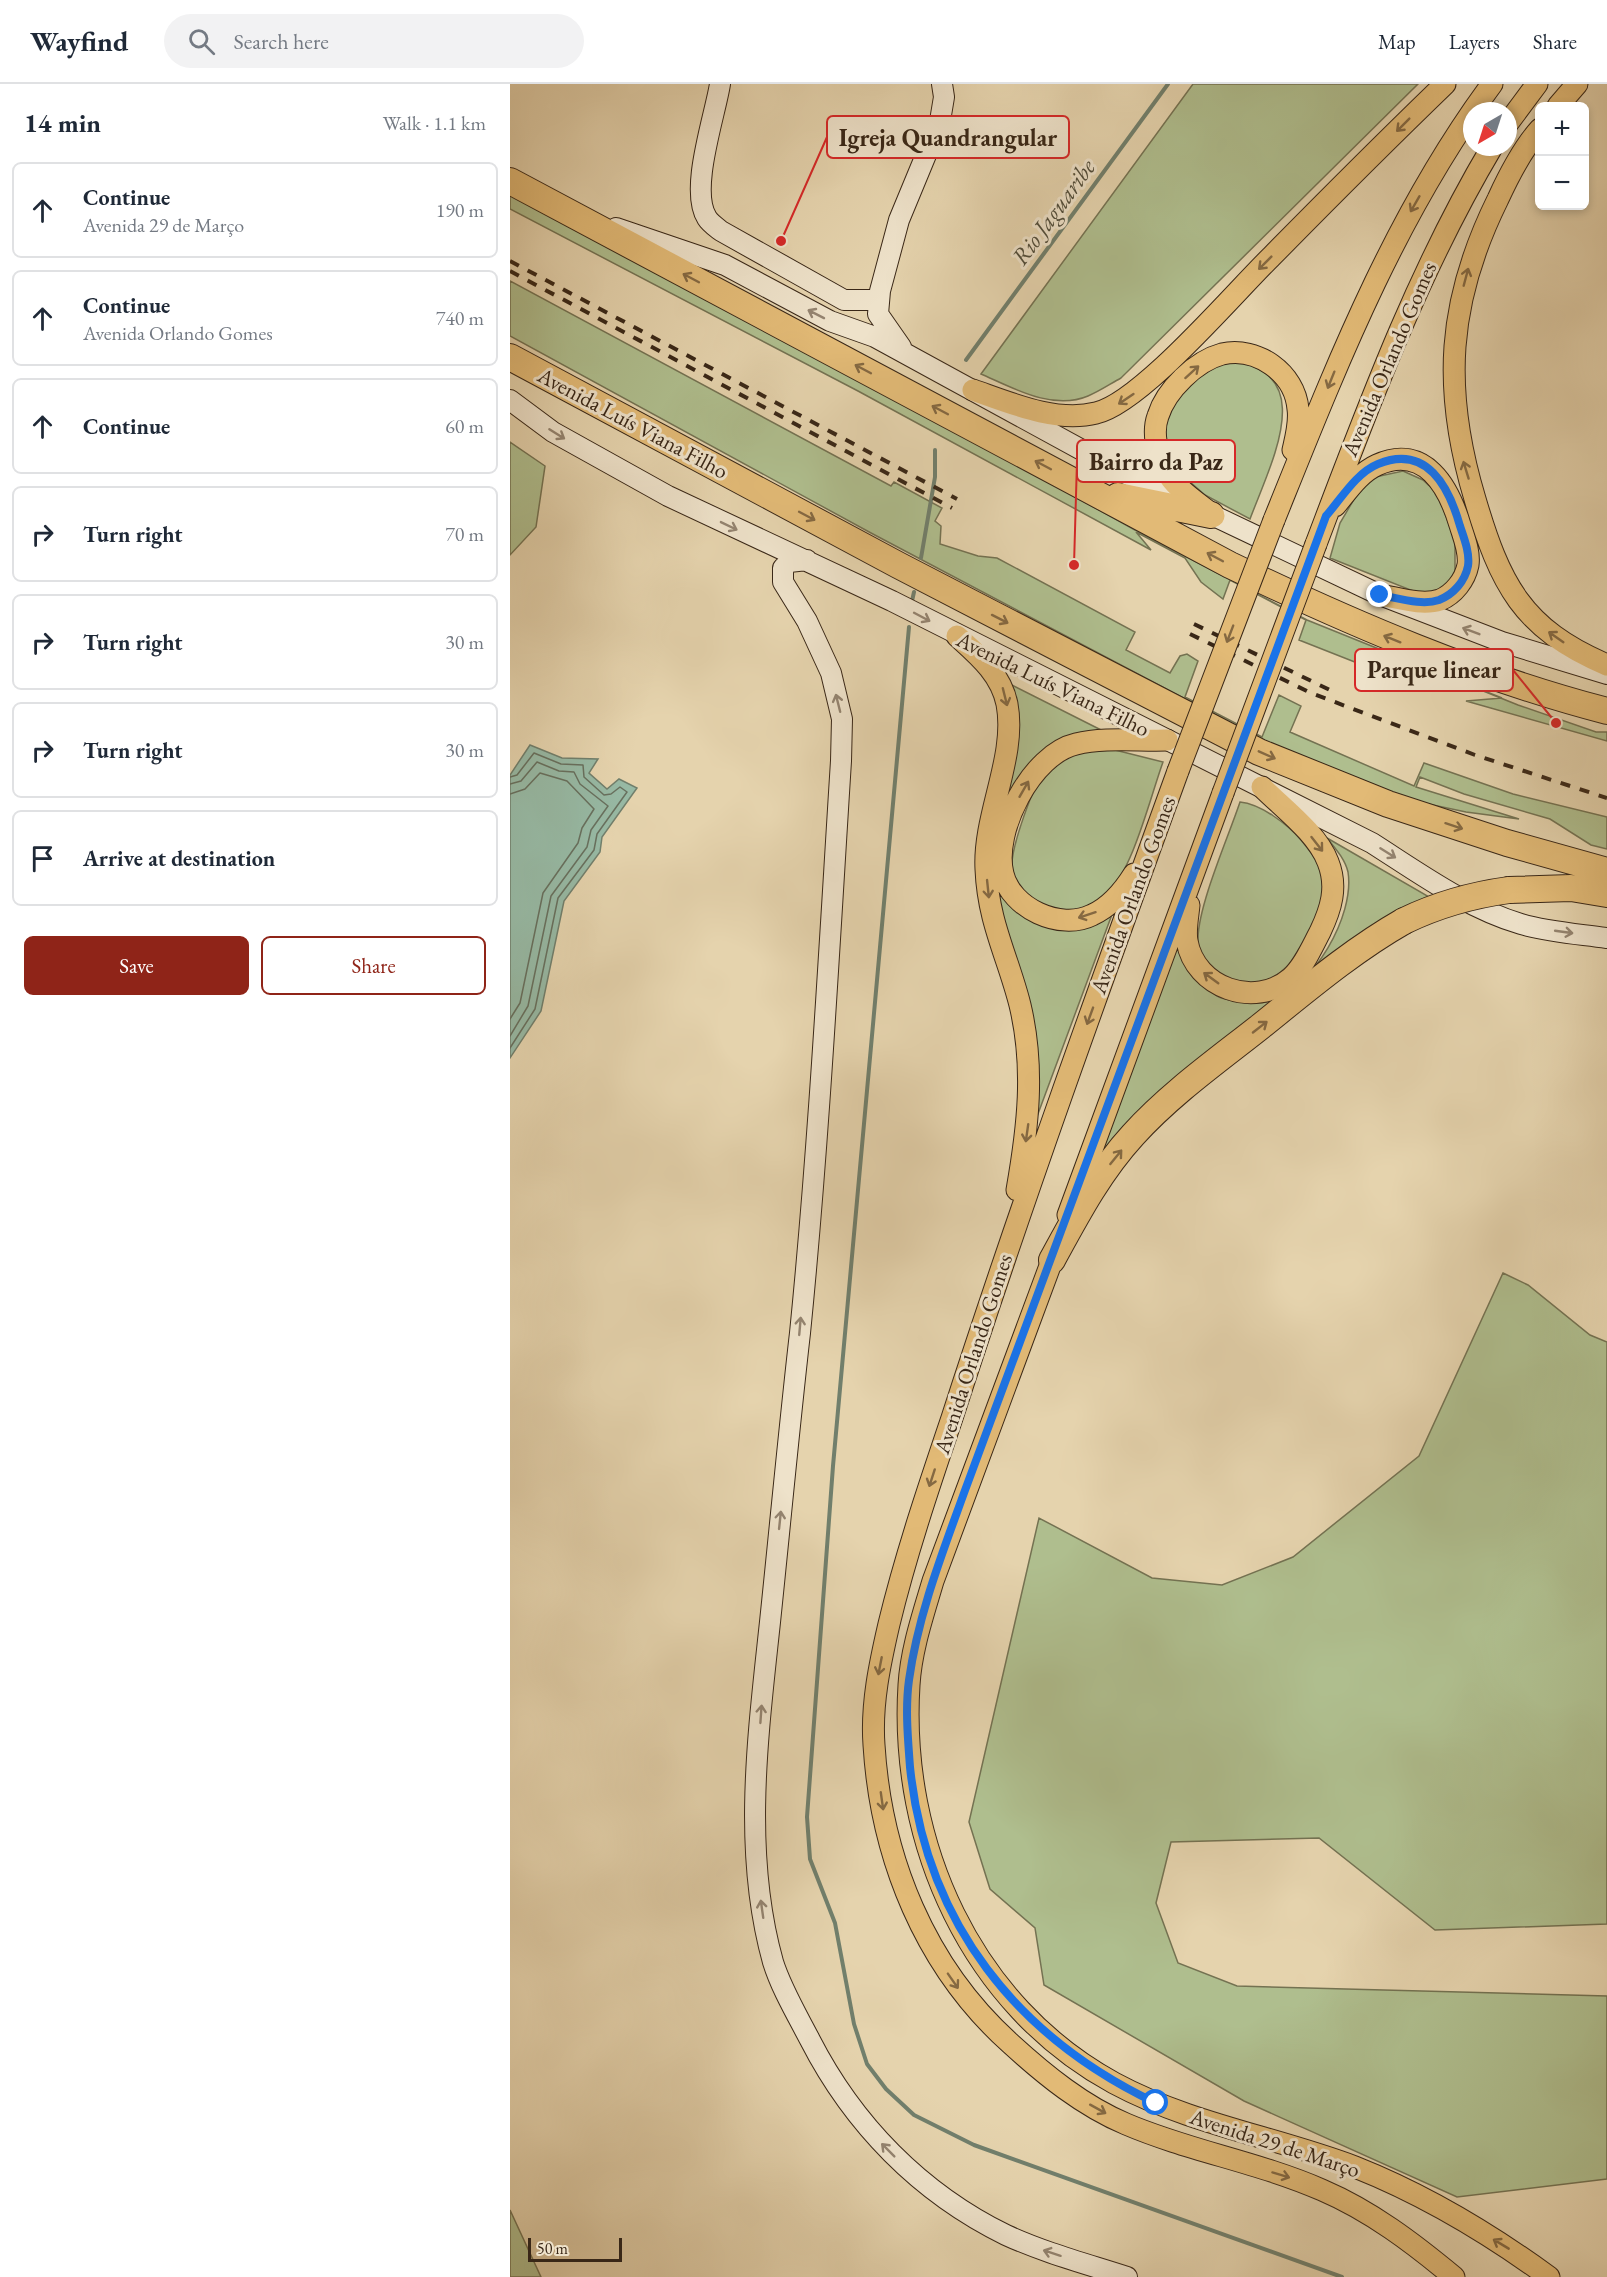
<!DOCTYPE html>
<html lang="en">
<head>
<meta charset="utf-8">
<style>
  body { margin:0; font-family:"EB Garamond",serif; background:#f2f2f3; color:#1f2937 }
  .controls { position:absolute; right:18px; top:18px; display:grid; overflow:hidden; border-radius:9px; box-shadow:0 3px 9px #0003 }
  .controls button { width:54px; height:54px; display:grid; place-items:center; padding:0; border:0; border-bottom:2px solid #e0e1e3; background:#fff; color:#1f2937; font:30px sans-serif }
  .compass { position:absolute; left:953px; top:18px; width:54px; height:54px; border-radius:50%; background:#fff; box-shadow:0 3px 9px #0003; rotate:219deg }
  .scale { position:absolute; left:18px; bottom:15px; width:94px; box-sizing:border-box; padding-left:6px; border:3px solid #392717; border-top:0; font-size:16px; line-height:21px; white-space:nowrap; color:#392717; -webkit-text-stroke:4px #eee2ca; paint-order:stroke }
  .stop { position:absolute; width:18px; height:18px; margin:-14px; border:4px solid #1a73e8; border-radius:50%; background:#fff }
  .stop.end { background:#1a73e8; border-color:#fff; box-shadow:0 2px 6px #0008 }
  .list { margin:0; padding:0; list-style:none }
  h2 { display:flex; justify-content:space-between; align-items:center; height:78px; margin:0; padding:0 24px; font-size:26px }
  h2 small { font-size:20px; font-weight:400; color:#747a83 }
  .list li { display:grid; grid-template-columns:39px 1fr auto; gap:18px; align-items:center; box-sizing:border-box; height:96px; margin:0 12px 12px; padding:0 12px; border:2px solid #e0e1e3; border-radius:9px }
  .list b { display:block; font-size:22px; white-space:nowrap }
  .list p { margin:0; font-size:20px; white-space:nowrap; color:#747a83 }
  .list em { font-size:20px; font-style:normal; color:#747a83 }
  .actions { display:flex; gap:12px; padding:18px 24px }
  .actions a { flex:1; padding:14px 0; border:2px solid #8f2418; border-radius:9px; text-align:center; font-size:21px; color:#8f2418 }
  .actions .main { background:#8f2418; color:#fff }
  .icon { flex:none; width:33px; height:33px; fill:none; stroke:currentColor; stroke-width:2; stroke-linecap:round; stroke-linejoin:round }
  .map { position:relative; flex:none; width:1097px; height:2193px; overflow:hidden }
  header { display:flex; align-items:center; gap:36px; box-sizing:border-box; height:84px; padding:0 30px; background:#fff; border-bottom:2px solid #e0e1e3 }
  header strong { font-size:28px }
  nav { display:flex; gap:33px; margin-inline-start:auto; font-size:21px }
  .search { width:420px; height:54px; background:#f2f2f3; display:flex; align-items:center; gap:15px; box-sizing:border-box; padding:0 21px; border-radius:33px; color:#747a83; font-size:22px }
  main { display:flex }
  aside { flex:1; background:#fff }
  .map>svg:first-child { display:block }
  .green { fill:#afbe8e; stroke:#747252; stroke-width:1.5 }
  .water { fill:#97b9a4; stroke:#717f6c; stroke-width:1.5 }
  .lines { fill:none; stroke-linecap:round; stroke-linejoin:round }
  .shore { stroke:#68705e; stroke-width:1.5 }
  .stream { stroke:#717f6c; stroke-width:4 }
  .secondary-casing { stroke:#392717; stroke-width:22 }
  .primary-casing { stroke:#392717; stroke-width:23 }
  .highway-casing { stroke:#392717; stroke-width:28 }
  .secondary { stroke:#eee2ca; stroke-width:20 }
  .primary { stroke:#e2ba76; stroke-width:21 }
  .highway { stroke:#e2ba76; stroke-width:26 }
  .rail { stroke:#392717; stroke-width:4; stroke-dasharray:10 10; stroke-linecap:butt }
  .primary-bridge-casing { stroke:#392717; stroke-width:23; stroke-linecap:butt }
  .highway-bridge-casing { stroke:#392717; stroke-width:28; stroke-linecap:butt }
  .primary-bridge { stroke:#e2ba76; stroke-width:21 }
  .highway-bridge { stroke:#e2ba76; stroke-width:26 }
  .oneway { stroke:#856942 }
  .oneway2 { stroke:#948470 }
  .route { stroke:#1a73e8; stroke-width:8 }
  .labels { text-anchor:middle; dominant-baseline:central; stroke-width:6; stroke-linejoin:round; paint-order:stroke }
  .street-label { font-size:22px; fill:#392717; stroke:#eee2ca }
  .water-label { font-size:24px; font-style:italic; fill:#504c3a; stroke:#eee2ca }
  .leader { fill:none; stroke:#d62828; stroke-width:2 }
  .callout-dot { fill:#d62828; stroke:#eee2ca; stroke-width:2 }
  .callout { fill:#eee2ca; stroke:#d62828; stroke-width:2 }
  .callout-label { font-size:24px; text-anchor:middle; font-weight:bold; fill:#392717 }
</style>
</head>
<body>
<header>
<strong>Wayfind</strong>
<div class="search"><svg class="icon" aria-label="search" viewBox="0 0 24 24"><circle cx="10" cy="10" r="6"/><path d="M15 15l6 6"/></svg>Search here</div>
<nav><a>Map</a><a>Layers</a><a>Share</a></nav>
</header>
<main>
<aside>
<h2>14 min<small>Walk · 1.1 km</small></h2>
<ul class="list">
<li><svg class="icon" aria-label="ahead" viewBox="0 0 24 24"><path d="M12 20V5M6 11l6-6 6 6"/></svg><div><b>Continue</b><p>Avenida 29 de Março</p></div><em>190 m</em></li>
<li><svg class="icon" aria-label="ahead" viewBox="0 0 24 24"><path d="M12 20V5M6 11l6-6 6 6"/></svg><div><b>Continue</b><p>Avenida Orlando Gomes</p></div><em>740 m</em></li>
<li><svg class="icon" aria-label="ahead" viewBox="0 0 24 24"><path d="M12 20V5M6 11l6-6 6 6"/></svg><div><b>Continue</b></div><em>60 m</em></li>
<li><svg class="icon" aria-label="right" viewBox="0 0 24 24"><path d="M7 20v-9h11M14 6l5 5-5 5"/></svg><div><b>Turn right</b></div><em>70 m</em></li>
<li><svg class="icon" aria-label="right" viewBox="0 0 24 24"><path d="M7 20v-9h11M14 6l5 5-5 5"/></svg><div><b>Turn right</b></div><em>30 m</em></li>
<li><svg class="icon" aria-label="right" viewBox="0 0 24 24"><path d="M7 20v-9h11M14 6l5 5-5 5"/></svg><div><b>Turn right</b></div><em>30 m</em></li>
<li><svg class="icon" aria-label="arrive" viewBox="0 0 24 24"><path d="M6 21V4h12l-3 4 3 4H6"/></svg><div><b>Arrive at destination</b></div></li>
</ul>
<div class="actions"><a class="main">Save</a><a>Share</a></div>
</aside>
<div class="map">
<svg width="1097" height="2193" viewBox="0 0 1097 2193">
  <rect width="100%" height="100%" fill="#e5d3ad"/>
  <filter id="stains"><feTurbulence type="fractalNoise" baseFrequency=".00333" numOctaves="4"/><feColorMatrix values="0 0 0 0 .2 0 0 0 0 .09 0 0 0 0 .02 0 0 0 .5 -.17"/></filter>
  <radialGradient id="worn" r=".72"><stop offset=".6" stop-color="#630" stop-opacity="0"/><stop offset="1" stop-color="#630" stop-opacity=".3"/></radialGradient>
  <path class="green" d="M 683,0 L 908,0 L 611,294 C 600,300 590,307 578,312 C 543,327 503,304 471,290 Z
    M 0,110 L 508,381 L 625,446 L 797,536 L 1008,621 L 1086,648 L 1097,648 L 1097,657 L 956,617 L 992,614 L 967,604 L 938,607 L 898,599 L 789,556 L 796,536 L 720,496 L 713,515 L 691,498 L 675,474 L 626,448 L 641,466 L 348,307 L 0,125 Z
    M 0,197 L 381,402 L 384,398 L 432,424 L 425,437 L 431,442 L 430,460 L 468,472 L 487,474 L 625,548 L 616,566 L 660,589 L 670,572 L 677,570 L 688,577 L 675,613 L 752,653 L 769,611 L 791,622 L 780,648 L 904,702 L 914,679 L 1003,710 L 1097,733 L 1097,765 L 1081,761 L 1040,735 L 954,710 L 910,693 L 906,703 L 1009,735 L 956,728 L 904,717 L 753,656 L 361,449 L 0,252 Z
    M 709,276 C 814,280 762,376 740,435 L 695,411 L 656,377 L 650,355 L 664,309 Z
    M 0,358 L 35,382 L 26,443 L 0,471 Z
    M 893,387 L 913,396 L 928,410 L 945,457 L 945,489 L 939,502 L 913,511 L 820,474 L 830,439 L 856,395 Z
    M 492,596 L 605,653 C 587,653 567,652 550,658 C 512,672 475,759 490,797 C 498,816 517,833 536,839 C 554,846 574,842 590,833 C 595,830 599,824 604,825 L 522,1046 C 528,996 524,946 510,897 C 498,857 481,816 482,773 C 484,713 524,653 492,596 Z
    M 605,666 L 653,678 C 640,714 623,786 596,812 C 566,840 509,826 502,784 C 500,766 524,698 536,685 C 541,681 549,675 555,672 C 569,665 590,667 605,666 Z
    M 730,718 C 751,720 777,740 791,756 C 800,767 814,784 815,799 C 816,840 776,907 730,901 C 723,900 714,892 707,887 C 696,879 687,869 688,854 C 689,819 718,754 730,718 Z
    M 817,754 L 921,814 L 585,1077 L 668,857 C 679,875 689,900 707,912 C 713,916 718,915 724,917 C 737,919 747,921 760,917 C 803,904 845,832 838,788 C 835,775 825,764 817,754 Z
    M 993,1189 L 1018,1201 L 1080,1251 L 1097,1258 L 1097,1840 L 925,1846 L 809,1754 L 661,1758 L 646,1819 L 668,1879 L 727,1902 L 1097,1912 L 1097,2095 L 947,2113 L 734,2017 L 534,1901 L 525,1844 L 480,1805 L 459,1738 L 529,1434 L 642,1494 L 712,1501 L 783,1473 L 909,1372 Z
    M 0,2126 L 31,2193 L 0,2193 Z"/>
  <path class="water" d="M 20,661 L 52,674 L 88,675 L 79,689 L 97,705 L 109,695 L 127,704 L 92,753 L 90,768 L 54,817 L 31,927 L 0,974 L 0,691 Z"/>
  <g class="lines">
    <path class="shore" d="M 0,693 L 7,691 L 24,669 L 51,680 L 73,681 L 74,693 L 94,711 L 101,710 L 110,703 L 117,708 L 87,750 L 84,766 L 48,814 L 25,925 L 0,964
      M 0,700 L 11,697 L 27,678 L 49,687 L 64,688 L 70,700 L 98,722 L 81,746 L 77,763 L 41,812 L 18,922 L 0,952
      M 0,710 L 15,705 L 30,689 L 57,697 L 84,725 L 72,744 L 68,759 L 33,809 L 10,919 L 0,935"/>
    <path class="stream" d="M 456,276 L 658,0
      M 411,474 L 425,393 L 425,366
      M 402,517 L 404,508
      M 399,543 L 323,1382 L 297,1733 L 300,1775 L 325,1839 L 344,1940 L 357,1980 L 376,2005 L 404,2031 L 464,2061 L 832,2193"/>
    <g class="secondary-casing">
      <path id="secondary" d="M 210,0 C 205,32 179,106 197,134 C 200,139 206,143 211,147 L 334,216 L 369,216
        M 106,144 L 215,181 L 320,237 L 365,253 L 614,389 L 870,511 L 992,558 L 1097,590
        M 391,263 L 368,230 L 370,207 L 389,136 L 430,37 L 434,13 L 432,0
        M 0,316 L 43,348 L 158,412 L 382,517 L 862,759 C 909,789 957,824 1011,840 C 1038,848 1069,850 1097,854
        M 297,476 L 279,478 L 273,484 L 273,498 L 297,537 L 321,589 L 332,635 L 331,677 C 319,867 309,1059 290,1249 C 279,1345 270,1442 260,1538 C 248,1651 232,1767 263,1878 C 271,1904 287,1931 300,1956 C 343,2040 410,2109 496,2151 C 535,2169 577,2180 617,2193"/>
    </g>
    <g class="primary-casing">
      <path id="primary" d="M 1048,22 L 1067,0
        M 998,39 L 1027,0
        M 1030,45 C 1012,65 999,91 988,115 C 937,218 932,305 965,415 C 990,500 1012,545 1097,581
        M 463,306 C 500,319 546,339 586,329 C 631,319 724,209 761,173 C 818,115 876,57 935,0
        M 825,422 C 837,408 849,389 867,381 C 915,359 939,404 950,441 C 954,454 960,468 958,481 C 955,496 944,510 930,516 C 912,522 888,514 870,511
        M 704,432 C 687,418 665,405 655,385 C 647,370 642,348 648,332 C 656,306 686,277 712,270 C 747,262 785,289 788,325 C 790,338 786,353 783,366
        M 764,436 C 825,285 884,132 982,0
        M 806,460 C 858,323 907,189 982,63
        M 447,552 C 468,571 491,590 497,620 C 507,673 473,731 476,785 C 478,838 498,873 510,921 C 525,984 518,1043 507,1106
        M 668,687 C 590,902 512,1117 442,1334 C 419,1402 396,1470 379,1540 C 370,1579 361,1620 364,1661 C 371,1774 415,1883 501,1960 C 535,1991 573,2022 616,2040 C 679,2067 748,2078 812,2106 C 861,2127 903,2159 944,2193
        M 624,790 C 614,806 600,823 582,831 C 550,847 501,824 493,790 C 482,747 522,670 566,660 C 594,653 628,657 657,656
        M 679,821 C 678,832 675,846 677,857 C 685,904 745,925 781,894 C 794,882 802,863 810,848 C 821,825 828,803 818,778 C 807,749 774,725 752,703
        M 558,1131 L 713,709
        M 547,1163 L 423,1497 C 413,1531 401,1566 399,1601 C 389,1759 461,1921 604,1999 C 680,2040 766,2053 845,2083 C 913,2110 980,2150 1039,2193"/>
    </g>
    <g class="highway-casing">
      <path id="highway" d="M 0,97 L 720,481 C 841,539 966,593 1097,627
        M 0,273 L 388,481 L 749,668 L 878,720 L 997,759 L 1097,787
        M 608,412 L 701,431
        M 999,806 L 1061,804 L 1097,810
        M 542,1176 C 566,1132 589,1088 623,1051 C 660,1010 708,976 751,942 C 797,905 843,866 894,837"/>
    </g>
    <use href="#secondary" class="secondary"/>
    <use href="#primary" class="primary"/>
    <use href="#highway" class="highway"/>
    <path class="rail" d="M 0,177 L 447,415
      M 0,187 L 442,424
      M 684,540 L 826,609
      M 680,550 L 801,609 L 965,671 L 1097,714"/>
    <g class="primary-bridge-casing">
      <path id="primary-bridge" d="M 668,687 L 764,436
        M 713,709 L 806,460"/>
    </g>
    <g class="highway-bridge-casing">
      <path id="highway-bridge" d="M 894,837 C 927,821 962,811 999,806"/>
    </g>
    <use href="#primary-bridge" class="primary-bridge"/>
    <use href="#highway-bridge" class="highway-bridge"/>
  </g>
  <defs><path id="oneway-shaft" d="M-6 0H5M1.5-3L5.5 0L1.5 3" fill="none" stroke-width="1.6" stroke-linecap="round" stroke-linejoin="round" transform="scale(1.5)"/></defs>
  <g class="oneway">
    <use href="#oneway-shaft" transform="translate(893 41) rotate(135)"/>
    <use href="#oneway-shaft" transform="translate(905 120) rotate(120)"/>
    <use href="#oneway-shaft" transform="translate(755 179) rotate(135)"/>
    <use href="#oneway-shaft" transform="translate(956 193) rotate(-75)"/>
    <use href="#oneway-shaft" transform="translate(181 194) rotate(-152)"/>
    <use href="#oneway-shaft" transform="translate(353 285) rotate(-152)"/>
    <use href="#oneway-shaft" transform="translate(682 288) rotate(-42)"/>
    <use href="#oneway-shaft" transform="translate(821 296) rotate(112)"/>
    <use href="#oneway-shaft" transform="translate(616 315) rotate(146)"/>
    <use href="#oneway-shaft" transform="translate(430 326) rotate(-152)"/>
    <use href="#oneway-shaft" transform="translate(533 381) rotate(-152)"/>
    <use href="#oneway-shaft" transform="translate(956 386) rotate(-107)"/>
    <use href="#oneway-shaft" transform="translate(297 432) rotate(28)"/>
    <use href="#oneway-shaft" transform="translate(705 473) rotate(-152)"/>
    <use href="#oneway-shaft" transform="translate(490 535) rotate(27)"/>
    <use href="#oneway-shaft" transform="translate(720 550) rotate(111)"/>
    <use href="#oneway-shaft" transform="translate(1046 553) rotate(-145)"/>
    <use href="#oneway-shaft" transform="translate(882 555) rotate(-158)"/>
    <use href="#oneway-shaft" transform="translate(495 613) rotate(76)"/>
    <use href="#oneway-shaft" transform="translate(757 671) rotate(24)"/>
    <use href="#oneway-shaft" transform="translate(514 705) rotate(-60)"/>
    <use href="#oneway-shaft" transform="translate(944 742) rotate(18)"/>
    <use href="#oneway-shaft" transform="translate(807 760) rotate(52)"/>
    <use href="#oneway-shaft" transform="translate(478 805) rotate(84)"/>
    <use href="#oneway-shaft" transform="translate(577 831) rotate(162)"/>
    <use href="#oneway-shaft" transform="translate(701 894) rotate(-144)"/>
    <use href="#oneway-shaft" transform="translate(580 932) rotate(110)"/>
    <use href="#oneway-shaft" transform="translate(750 943) rotate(-38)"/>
    <use href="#oneway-shaft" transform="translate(517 1049) rotate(98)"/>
    <use href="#oneway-shaft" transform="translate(606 1073) rotate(-51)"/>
    <use href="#oneway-shaft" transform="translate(422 1394) rotate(108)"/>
    <use href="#oneway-shaft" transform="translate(370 1582) rotate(101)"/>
    <use href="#oneway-shaft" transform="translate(372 1717) rotate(82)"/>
    <use href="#oneway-shaft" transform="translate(443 1897) rotate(55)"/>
    <use href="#oneway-shaft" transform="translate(588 2025) rotate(29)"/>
    <use href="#oneway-shaft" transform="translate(771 2091) rotate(17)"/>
    <use href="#oneway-shaft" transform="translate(991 2160) rotate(-149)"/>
  </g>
  <g class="oneway2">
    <use href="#oneway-shaft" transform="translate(306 230) rotate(-153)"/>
    <use href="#oneway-shaft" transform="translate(47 350) rotate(32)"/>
    <use href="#oneway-shaft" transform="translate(219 442) rotate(26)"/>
    <use href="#oneway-shaft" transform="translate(412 533) rotate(28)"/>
    <use href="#oneway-shaft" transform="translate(961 547) rotate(-159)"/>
    <use href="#oneway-shaft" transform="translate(328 619) rotate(-104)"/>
    <use href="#oneway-shaft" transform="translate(878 769) rotate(32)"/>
    <use href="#oneway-shaft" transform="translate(1054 848) rotate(8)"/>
    <use href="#oneway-shaft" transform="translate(290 1242) rotate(-85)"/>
    <use href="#oneway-shaft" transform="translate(270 1436) rotate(-84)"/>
    <use href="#oneway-shaft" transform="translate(251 1630) rotate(-86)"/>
    <use href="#oneway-shaft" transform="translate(252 1825) rotate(-98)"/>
    <use href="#oneway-shaft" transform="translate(378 2066) rotate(-135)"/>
    <use href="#oneway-shaft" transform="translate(542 2169) rotate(-162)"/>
  </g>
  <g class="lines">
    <path class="route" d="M 646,2019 C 507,1953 416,1839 400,1683 C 398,1655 395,1625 399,1596 C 408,1531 432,1470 454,1409 L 816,432 C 831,415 846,389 868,380 C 917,360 939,403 950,442 C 954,454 960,469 958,482 C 955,497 944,510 929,516 C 912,522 888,514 870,511"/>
  </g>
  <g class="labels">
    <g class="street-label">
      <text transform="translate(879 275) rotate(-67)">Avenida Orlando Gomes</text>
      <text transform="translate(123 339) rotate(28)">Avenida Luís Viana Filho</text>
      <text transform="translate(543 600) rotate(26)">Avenida Luís Viana Filho</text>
      <text transform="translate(623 811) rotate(-70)">Avenida Orlando Gomes</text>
      <text transform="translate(463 1270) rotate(-72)">Avenida Orlando Gomes</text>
      <text transform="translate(765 2059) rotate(18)">Avenida 29 de Março</text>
    </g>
    <g class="water-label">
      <text transform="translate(543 128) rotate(-54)">Rio Jaguaribe</text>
    </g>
  </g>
  <path class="leader" d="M271 157L317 53M564 481L567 377M1046 639L1003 586"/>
  <g class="callout-dot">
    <circle cx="271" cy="157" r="6"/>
    <circle cx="564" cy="481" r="6"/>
    <circle cx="1046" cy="639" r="6"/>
  </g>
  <g class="callout">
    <rect x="317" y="32" width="242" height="42" rx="6"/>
    <rect x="567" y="356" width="158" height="42" rx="6"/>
    <rect x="845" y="565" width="158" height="42" rx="6"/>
  </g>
  <g class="callout-label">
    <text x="438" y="62">Igreja Quandrangular</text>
    <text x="646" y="386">Bairro da Paz</text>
    <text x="924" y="594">Parque linear</text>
  </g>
  <rect width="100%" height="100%" filter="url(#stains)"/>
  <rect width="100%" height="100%" fill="url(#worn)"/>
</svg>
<div class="controls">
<button>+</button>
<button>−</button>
</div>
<svg class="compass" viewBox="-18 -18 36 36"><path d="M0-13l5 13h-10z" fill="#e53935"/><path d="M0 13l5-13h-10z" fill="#747a83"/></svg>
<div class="scale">50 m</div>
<div class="stop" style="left:646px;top:2019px"></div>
<div class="stop end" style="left:870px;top:511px"></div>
</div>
</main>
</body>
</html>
